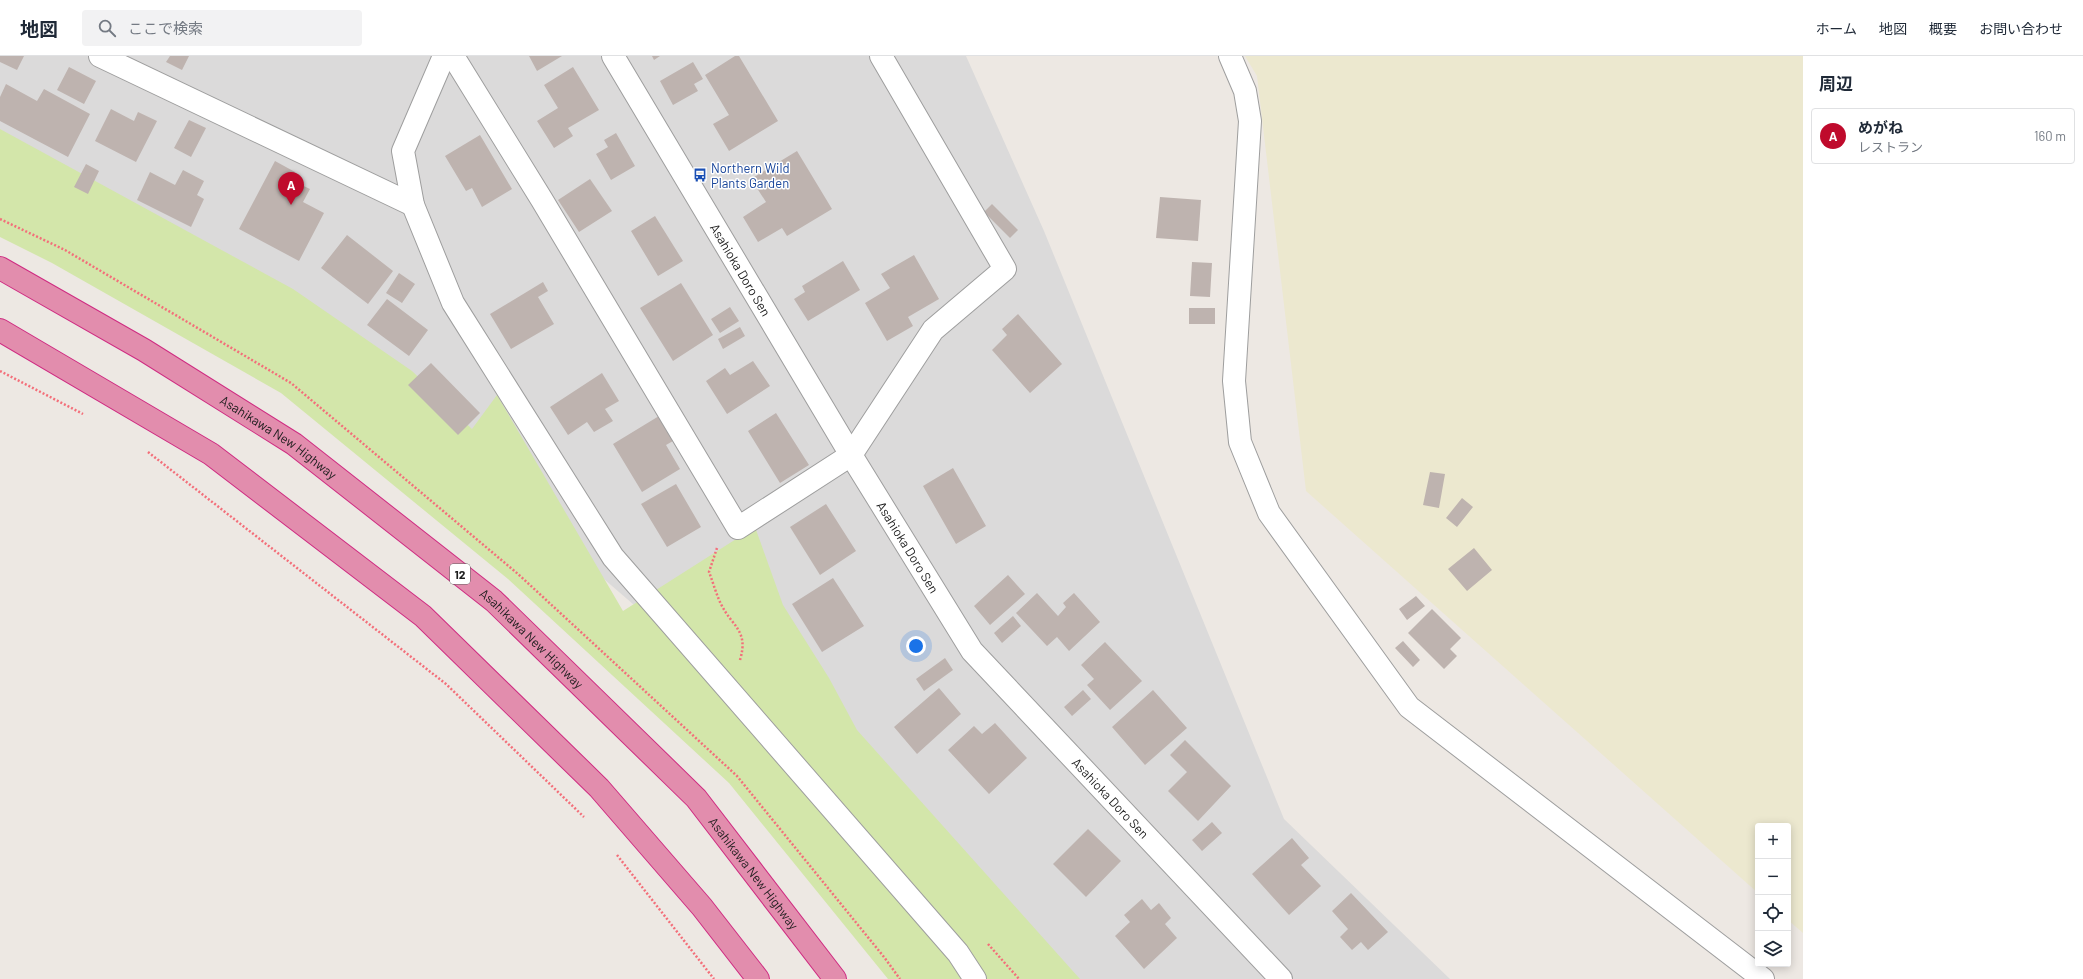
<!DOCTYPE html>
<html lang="ja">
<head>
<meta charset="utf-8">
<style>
  body { margin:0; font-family:Barlow,"Noto Sans JP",sans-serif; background:#f2f2f3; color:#1f2937 }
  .controls { position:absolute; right:12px; bottom:12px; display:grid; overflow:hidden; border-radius:4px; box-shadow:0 2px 10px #0003 }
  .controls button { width:36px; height:36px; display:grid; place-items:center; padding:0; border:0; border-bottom:1px solid #e0e1e3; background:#fff; color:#1f2937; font:20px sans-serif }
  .you { position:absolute; left:916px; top:590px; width:14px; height:14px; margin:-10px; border:3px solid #fff; border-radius:50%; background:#1a73e8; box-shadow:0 0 0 6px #1a73e833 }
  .badge { display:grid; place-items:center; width:26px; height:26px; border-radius:50%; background:#bf0a2c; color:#fff; font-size:13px; font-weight:700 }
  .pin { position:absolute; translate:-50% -33px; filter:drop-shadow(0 1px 2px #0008) }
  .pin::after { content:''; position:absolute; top:21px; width:14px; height:12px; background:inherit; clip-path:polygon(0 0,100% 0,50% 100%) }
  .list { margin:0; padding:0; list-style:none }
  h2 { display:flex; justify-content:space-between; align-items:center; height:52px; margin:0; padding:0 16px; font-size:17px }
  h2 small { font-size:13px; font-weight:400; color:#747a83 }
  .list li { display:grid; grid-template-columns:26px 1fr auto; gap:12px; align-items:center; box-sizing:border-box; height:56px; margin:0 8px 8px; padding:0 8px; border:1px solid #e0e1e3; border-radius:4px }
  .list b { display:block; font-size:15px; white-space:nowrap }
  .list p { margin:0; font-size:13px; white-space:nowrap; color:#747a83 }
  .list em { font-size:13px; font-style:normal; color:#747a83 }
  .icon { flex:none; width:22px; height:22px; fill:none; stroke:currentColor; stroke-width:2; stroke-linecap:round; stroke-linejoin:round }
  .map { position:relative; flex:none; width:1803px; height:923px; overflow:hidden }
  header { display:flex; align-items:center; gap:24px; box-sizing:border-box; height:56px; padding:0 20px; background:#fff; border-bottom:1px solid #e0e1e3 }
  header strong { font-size:19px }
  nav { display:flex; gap:22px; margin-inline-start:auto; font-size:14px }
  .search { width:280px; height:36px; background:#f2f2f3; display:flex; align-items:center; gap:10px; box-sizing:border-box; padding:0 14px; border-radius:4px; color:#747a83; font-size:15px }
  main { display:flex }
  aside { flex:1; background:#fff }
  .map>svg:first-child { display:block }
  .residential { fill:#dbdada }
  .farmland { fill:#ece8cf }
  .grass { fill:#d3e6aa }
  .building { fill:#beb3af }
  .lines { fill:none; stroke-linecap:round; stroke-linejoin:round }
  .street-casing { stroke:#9e9e9e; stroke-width:24 }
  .highway-casing { stroke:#cf2c82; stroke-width:24 }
  .path { stroke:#f36f7a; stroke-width:2.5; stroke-dasharray:2 2; stroke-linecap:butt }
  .street { stroke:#fff; stroke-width:22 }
  .highway { stroke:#e28dad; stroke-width:22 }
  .labels { text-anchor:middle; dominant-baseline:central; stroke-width:3; stroke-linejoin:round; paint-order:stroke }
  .shield { fill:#fff; stroke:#616161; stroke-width:1 }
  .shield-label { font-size:12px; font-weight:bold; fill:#1d1d1d }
  .transit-label { font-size:13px; fill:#164399; stroke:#fff; text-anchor:start }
  .street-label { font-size:13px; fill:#1d1d1d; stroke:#fff }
</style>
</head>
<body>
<header>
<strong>地図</strong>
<div class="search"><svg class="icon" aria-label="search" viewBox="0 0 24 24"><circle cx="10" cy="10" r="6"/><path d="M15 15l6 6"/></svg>ここで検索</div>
<nav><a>ホーム</a><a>地図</a><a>概要</a><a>お問い合わせ</a></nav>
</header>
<main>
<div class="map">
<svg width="1803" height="923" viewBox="0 0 1803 923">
  <rect width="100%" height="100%" fill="#ede8e3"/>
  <path class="residential" d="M 0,0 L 966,0 L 1044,175 L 1284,763 L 1450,923 L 1057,923 L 1055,912 L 365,317 L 0,98 Z"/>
  <path class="farmland" d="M 1245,0 L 1803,0 L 1803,877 L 1788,864 L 1788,770 L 1758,770 L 1758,837 L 1306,435 L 1257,20 Z"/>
  <path class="grass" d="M 0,73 L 293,233 L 412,315 L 472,373 L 497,339 L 623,555 L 755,471 L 783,549 L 829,622 L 857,674 L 1080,923 L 888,923 L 729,727 L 508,523 L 281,337 L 52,207 L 0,181 Z"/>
  <path class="building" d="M 0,0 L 24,0 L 17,14 L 0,6 Z
    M 170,0 L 189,0 L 182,14 L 166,6 Z
    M 529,0 L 562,0 L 537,15 Z
    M 652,0 L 660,0 L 654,4 Z
    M 735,0 L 739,0 L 778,65 L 729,95 L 713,68 L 729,59 L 705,19 Z
    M 693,6 L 703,23 L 694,28 L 698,35 L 673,49 L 660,25 Z
    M 69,11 L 96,25 L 84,48 L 57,34 Z
    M 573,11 L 599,54 L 568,72 L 573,80 L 554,92 L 537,65 L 558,52 L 544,29 Z
    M 6,28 L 37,45 L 44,33 L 90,58 L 68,101 L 0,65 L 0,41 Z
    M 111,53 L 134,65 L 138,56 L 157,65 L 136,106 L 95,85 Z
    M 189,64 L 206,72 L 191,101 L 174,92 Z
    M 616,77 L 635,110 L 611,124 L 596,98 L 608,91 L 604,84 Z
    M 480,79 L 512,133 L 482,151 L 472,132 L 466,135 L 445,100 Z
    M 797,95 L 832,153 L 787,180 L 782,172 L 758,186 L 743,161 L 766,146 L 751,123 Z
    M 275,105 L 295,116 L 291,124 L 310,133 L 303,146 L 324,157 L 299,205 L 239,173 Z
    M 86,108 L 99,115 L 88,138 L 74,131 Z
    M 183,114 L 204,125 L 197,139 L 204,143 L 191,171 L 137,144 L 150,116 L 175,129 Z
    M 590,123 L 612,155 L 579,176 L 558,144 Z
    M 1160,141 L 1201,144 L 1198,185 L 1156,182 Z
    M 992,148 L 1018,174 L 1010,182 L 984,156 Z
    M 655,160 L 683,205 L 658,220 L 631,175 Z
    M 347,179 L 393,215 L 368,248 L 321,212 Z
    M 914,199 L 939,243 L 908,261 L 913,270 L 887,285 L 865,247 L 890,232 L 881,218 Z
    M 843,205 L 860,234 L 808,265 L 794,243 L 805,236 L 802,230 Z
    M 1192,206 L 1212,207 L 1210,241 L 1190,240 Z
    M 399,217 L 415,228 L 402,247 L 386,237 Z
    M 543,226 L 548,235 L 538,241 L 554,268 L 511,293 L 490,258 Z
    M 681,227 L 713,279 L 673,305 L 640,252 Z
    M 387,243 L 428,274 L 409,300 L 367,269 Z
    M 730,251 L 739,265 L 720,277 L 711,263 Z
    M 1189,252 L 1215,252 L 1215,268 L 1189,268 Z
    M 1018,258 L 1062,308 L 1030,337 L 992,294 L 1007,279 L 1002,273 Z
    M 740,271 L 745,280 L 723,293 L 718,283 Z
    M 753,305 L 770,330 L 727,358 L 706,325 L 725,312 L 730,319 Z
    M 431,307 L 480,357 L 458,379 L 408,329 Z
    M 602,317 L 619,345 L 605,353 L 613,365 L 594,376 L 587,366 L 568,379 L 550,351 Z
    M 776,357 L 809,409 L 780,427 L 748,375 Z
    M 659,360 L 673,385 L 666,389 L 680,413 L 642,436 L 613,388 Z
    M 953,412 L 986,470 L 956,488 L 923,430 Z
    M 1430,416 L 1445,418 L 1439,452 L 1423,449 Z
    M 676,428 L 701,471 L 667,491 L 641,448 Z
    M 1462,442 L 1473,451 L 1457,471 L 1446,462 Z
    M 826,448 L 856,495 L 820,519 L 790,471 Z
    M 1474,492 L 1492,514 L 1467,535 L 1448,513 Z
    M 1008,519 L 1025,538 L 990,569 L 974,550 Z
    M 833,522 L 864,570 L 822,596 L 792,548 Z
    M 1037,537 L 1058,560 L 1066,551 L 1063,547 L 1074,537 L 1100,566 L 1069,595 L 1057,581 L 1047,590 L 1016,557 Z
    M 1416,540 L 1425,550 L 1407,564 L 1399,553 Z
    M 1432,553 L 1461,582 L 1450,593 L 1457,600 L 1444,613 L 1408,577 Z
    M 1013,560 L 1021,570 L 1002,587 L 994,577 Z
    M 1403,585 L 1420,604 L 1413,611 L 1395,592 Z
    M 1105,586 L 1142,625 L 1110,654 L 1087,629 L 1094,623 L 1081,609 Z
    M 945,602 L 953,614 L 924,635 L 916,623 Z
    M 939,632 L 961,658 L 917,698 L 894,671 Z
    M 1083,634 L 1091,643 L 1072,660 L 1064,651 Z
    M 1153,634 L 1187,672 L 1145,709 L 1112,671 Z
    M 995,667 L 1027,702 L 989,738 L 948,694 L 974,670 L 982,678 Z
    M 1185,684 L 1231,730 L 1198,765 L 1168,735 L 1187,716 L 1170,699 Z
    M 1212,766 L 1222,777 L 1202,795 L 1192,784 Z
    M 1088,773 L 1121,805 L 1086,841 L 1053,808 Z
    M 1292,782 L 1309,802 L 1301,809 L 1321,830 L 1289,859 L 1252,818 Z
    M 1351,837 L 1388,876 L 1368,894 L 1361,886 L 1352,894 L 1340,881 L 1348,873 L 1332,855 Z
    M 1142,843 L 1151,854 L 1159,847 L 1171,862 L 1165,868 L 1177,882 L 1144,913 L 1115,880 L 1130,866 L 1124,859 Z"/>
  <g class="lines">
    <g class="street-casing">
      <g id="street">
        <path d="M 100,0 L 413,149"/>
        <path d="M 444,0 L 403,95 L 413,149 L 453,247 L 613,501 L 958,897 L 975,923"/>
        <path d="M 453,0 L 542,144 L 738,472 L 851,399 L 933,274 L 1005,213 L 881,0"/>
        <path id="s1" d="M 613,0 L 851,399 L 972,595 L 1281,923"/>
        <path d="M 1230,0 L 1245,35 L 1250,65 L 1234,325 L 1240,386 L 1269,457 L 1409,651 L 1763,923"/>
      </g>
    </g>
    <g class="highway-casing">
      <g id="highway">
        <path id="s2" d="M 0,212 L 144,294 L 294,388 L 494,545 L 696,742 L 835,923"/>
        <path d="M 0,274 L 211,398 L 423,560 L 599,732 L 702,851 L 758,923"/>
      </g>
    </g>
    <path class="path" d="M 0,163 L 65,194 L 291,327 L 518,518 L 737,720 L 884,901 L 900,923
      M 0,315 L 83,358
      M 148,396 L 446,628 L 584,761
      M 717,492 L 709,516 C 713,526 716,538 721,548 C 732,571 749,574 740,604
      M 617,799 L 714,923
      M 988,888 L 1019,923"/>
    <use href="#street" class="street"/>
    <use href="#highway" class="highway"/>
  </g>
  <defs>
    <g id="bus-bare" transform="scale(1.08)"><path d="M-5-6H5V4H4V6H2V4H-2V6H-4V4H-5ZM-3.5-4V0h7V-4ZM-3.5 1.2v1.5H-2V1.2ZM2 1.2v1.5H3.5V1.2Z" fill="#1a4fb4" stroke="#fff" stroke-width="2.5" paint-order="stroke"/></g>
  </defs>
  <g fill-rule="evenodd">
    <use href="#bus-bare" x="700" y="119"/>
  </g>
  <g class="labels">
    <rect class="shield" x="450" y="508" width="20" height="20" rx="3"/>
    <g class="shield-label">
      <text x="460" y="518">12</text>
    </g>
    <g class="transit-label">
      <text x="711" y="112">Northern Wild<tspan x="711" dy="15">Plants Garden</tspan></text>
    </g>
    <g class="street-label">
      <text stroke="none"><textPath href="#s1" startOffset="249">Asahioka Doro Sen</textPath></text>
      <text stroke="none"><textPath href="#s2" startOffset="326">Asahikawa New Highway</textPath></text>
      <text stroke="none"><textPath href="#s1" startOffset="573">Asahioka Doro Sen</textPath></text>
      <text stroke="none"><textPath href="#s2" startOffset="650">Asahikawa New Highway</textPath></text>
      <text stroke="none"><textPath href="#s1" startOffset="897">Asahioka Doro Sen</textPath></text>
      <text stroke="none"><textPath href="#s2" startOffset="974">Asahikawa New Highway</textPath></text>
    </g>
  </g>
</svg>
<div class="controls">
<button>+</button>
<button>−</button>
<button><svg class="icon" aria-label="locate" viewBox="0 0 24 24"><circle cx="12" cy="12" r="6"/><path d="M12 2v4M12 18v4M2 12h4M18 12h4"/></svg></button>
<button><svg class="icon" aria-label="layers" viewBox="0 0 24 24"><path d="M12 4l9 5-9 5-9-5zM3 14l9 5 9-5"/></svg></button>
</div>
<div class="you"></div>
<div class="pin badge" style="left:291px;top:149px">A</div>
</div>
<aside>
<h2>周辺<small></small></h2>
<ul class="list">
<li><span class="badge">A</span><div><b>めがね</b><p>レストラン</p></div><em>160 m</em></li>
</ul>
</aside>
</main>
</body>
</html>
